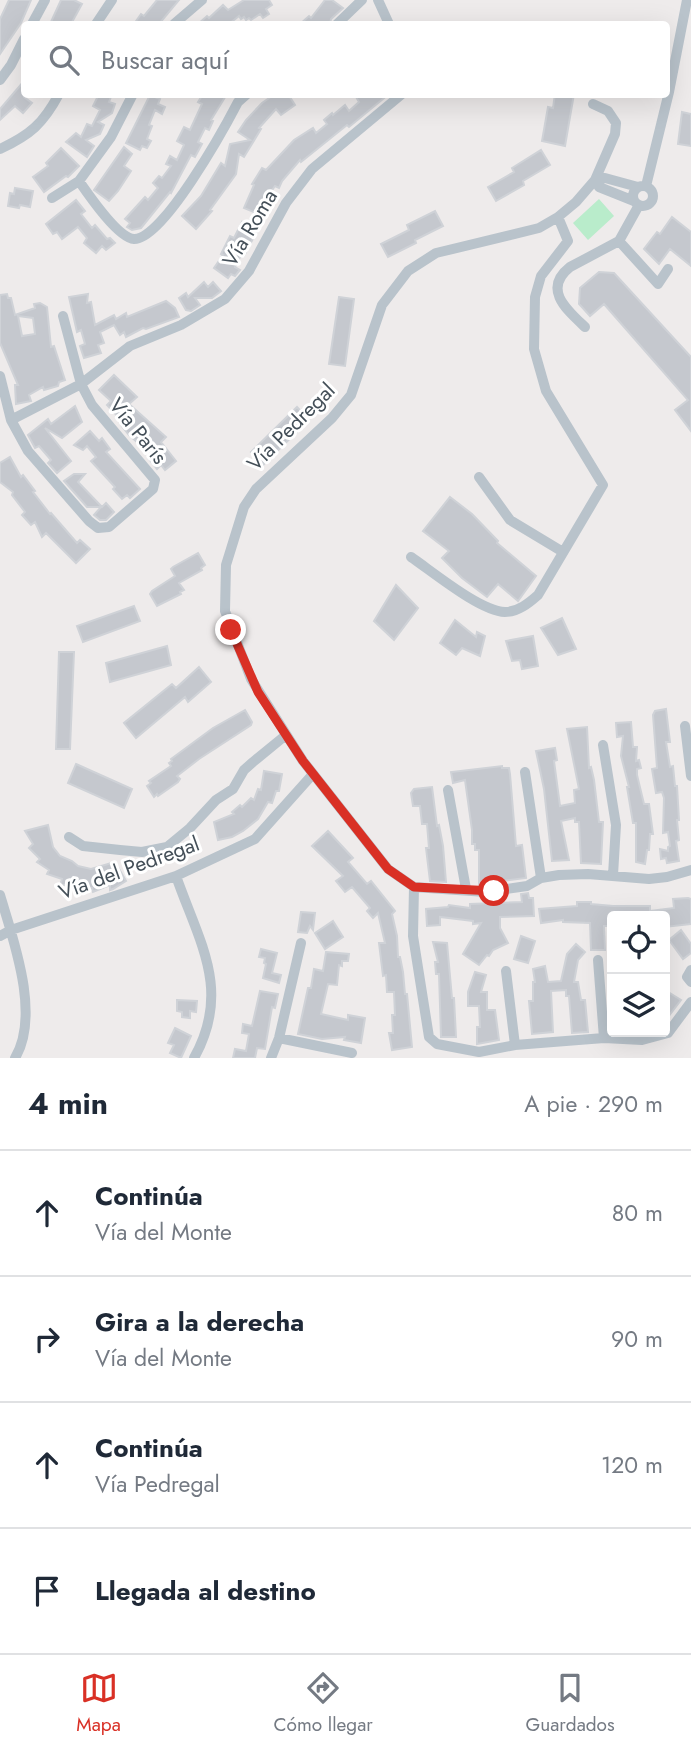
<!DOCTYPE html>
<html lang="es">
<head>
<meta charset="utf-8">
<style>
  body { margin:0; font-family:Jost,sans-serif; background:#f6f6f7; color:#1f2937 }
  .controls { position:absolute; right:21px; bottom:21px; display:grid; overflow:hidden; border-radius:7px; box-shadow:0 7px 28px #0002 }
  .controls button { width:63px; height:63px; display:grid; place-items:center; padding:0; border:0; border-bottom:2px solid #e0e1e3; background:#fff; color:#1f2937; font:35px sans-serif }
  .stop { position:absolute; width:21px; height:21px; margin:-16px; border:5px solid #d93025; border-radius:50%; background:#fff }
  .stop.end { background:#d93025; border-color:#fff; box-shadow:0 2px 7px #0008 }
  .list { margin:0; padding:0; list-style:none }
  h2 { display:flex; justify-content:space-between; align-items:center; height:91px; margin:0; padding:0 28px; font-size:30px }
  h2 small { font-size:23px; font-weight:400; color:#747a83 }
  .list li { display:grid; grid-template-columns:46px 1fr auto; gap:21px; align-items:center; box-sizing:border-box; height:126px; padding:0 28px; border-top:2px solid #e0e1e3 }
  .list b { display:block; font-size:26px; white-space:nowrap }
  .list p { margin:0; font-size:23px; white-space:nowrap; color:#747a83 }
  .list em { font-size:23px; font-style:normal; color:#747a83 }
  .icon { flex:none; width:38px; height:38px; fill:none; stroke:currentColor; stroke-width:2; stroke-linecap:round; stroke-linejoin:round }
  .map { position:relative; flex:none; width:691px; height:1058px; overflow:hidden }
  .search { position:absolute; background:#fff; box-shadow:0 7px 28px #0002; left:21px; right:21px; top:21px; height:77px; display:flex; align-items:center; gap:18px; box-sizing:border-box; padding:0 24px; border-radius:7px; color:#747a83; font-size:26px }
  .sheet { height:595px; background:#fff }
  nav { display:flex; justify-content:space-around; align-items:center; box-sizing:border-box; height:98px; border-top:2px solid #e0e1e3; background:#fff; font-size:19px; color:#747a83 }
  nav a { display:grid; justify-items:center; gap:4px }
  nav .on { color:#d93025 }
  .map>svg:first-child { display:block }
  .green { fill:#b9eccb }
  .building { fill:#c5c8ce; stroke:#cfd2d7; stroke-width:2; fill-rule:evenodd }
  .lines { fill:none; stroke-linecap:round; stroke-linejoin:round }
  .minor { stroke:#b9c3cb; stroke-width:10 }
  .route { stroke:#d93025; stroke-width:9 }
  .labels { text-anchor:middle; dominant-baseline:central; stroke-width:6; stroke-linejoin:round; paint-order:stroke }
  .street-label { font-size:21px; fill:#444f58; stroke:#fff }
</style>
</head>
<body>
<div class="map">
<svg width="691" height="1058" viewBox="0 0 691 1058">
  <rect width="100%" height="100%" fill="#eeebeb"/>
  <path class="green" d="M 599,199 L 614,216 L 588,240 L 573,223 Z"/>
  <path class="building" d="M 9,0 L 31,0 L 21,23 L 0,54 L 0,19 Z
    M 61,0 L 74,0 L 82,4 L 71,24 L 50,24 Z
    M 157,0 L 179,0 L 159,24 L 134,24 L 141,14 L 144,16 Z
    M 244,0 L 269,0 L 272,5 L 266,9 L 269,14 L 263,18 L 260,14 L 251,20 L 249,18 L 246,20 L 244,17 L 241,19 L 239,16 L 229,24 L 198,24 L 207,16 L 209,18 L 223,5 L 228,10 Z
    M 325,0 L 332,0 L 343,8 L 331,19 L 330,24 L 300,24 L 309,16 L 311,18 Z
    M 24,81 L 24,97 L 32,103 L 23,113 L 15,106 L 0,120 L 0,109 Z
    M 99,94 L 112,94 L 109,102 L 115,104 L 112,113 L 98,122 L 104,125 L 100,134 L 86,140 L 94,146 L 87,157 L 66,142 L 76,133 L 81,137 L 87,124 L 92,126 L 100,110 L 93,106 Z
    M 203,94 L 227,94 L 211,120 L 213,121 L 209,130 L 205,128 L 198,142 L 202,144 L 195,157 L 191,155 L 171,193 L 170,192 L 141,228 L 132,230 L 127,227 L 130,223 L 125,219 L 145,197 L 148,200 L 158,188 L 153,183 L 159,176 L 162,178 L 171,166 L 166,164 L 170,156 L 177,160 L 184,145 L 177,141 L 184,127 L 190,130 L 202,104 L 198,102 Z
    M 275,94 L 288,94 L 295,105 L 281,115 L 276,109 L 259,128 L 261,129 L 244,157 L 239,154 L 236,174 L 210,210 L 212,211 L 196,229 L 182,216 L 201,196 L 221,163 L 225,166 L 230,144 L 250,140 L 238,132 L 246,120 L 262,103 Z
    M 359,94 L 389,94 L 349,127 L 347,125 L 301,162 L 300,160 L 282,181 L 279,188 L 275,186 L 266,199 L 263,210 L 258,208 L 256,213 L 244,208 L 254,185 L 252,184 L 262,168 L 266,170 L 294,140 L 313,128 L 316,133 L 327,124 L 324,120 L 332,113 L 333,115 L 345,105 L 349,111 L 359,102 L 356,97 Z
    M 555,94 L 574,94 L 565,146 L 542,141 L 548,107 L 553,108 Z
    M 150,95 L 160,99 L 158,104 L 165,107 L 162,114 L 155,110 L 149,125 L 152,126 L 147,139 L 151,141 L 147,148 L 142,146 L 140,150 L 126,143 Z
    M 682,112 L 691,114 L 691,146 L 678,144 Z
    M 124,147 L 132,154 L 124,166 L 131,171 L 118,191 L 109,201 L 94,190 Z
    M 61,148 L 79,166 L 68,177 L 66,176 L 44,192 L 33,177 L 48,166 L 46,163 Z
    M 541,150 L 550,165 L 523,181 L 524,185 L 496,201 L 488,187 L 514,172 L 512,168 Z
    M 15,188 L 33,191 L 30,207 L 20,205 L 19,208 L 8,206 L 10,193 L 14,194 Z
    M 76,200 L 85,211 L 81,214 L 92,228 L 95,225 L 107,239 L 110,238 L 115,243 L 106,250 L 102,246 L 96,253 L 84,243 L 87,238 L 78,227 L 62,239 L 57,232 L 53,234 L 46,224 Z
    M 435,211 L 443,226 L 415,240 L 416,243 L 388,257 L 381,244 L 409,230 L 407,225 Z
    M 672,217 L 691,232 L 691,266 L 670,249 L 659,264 L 644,249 L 657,232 L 660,234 Z
    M 250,220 L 260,225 L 244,256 L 240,257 L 235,267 L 240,270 L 235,276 L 231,274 L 228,278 L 214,268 L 223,255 L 221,254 L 230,236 L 234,238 L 242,222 L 247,225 Z
    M 599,272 L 614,273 L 691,357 L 691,431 L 675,410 L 688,400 L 604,304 L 590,316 L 579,304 L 580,288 Z
    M 204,282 L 208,287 L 213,282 L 221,291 L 212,298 L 195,298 L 200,305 L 191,311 L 186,310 L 179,298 L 186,293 L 188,297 Z
    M 7,294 L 8,298 L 11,298 L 15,315 L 35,308 L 34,304 L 40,303 L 47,307 L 51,347 L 54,346 L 65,380 L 59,382 L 58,386 L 44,390 L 43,387 L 29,395 L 31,401 L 16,404 L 15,385 L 18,385 L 0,343 L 0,295 ZM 18,316 L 33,318 L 35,334 L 22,336 Z
    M 88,294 L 87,303 L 91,302 L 95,325 L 114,315 L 116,319 L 126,313 L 127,317 L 166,301 L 175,308 L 179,317 L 146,329 L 143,328 L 126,337 L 124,332 L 120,335 L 114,325 L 100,332 L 104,343 L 98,345 L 101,353 L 84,358 L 80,346 L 85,344 L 81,330 L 77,332 L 69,297 Z
    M 339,297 L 354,299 L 345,366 L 329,364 Z
    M 114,375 L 137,397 L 129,404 L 166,437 L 161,442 L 176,461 L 165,470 L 161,465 L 157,469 L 149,459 L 153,456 L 129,435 L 121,425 L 124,423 L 107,405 L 111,401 L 99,390 Z
    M 75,406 L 82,422 L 62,438 L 45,428 L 71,461 L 57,473 L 48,463 L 51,460 L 39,446 L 35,448 L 28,435 L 48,419 L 51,424 Z
    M 297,407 L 309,420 L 263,465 L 251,452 Z
    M 90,431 L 99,441 L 102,438 L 110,449 L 106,452 L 140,489 L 130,498 L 127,495 L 122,499 L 113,489 L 115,487 L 91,461 L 96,457 L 87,446 L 83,450 L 74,445 Z
    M 10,457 L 21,477 L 23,475 L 35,491 L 33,492 L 50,514 L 51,513 L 77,543 L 80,540 L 90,549 L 76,563 L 46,533 L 42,537 L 35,522 L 31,525 L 22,515 L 25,512 L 12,495 L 13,492 L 0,482 L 0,463 Z
    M 74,474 L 85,474 L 78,482 L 102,507 L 106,503 L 114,512 L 106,520 L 100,520 L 94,515 L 101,507 L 87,507 L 64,481 Z
    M 450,497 L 472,514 L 498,541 L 497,543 L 536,576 L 518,601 L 498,584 L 487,597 L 462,578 L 442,558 L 449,551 L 423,531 Z
    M 198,553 L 205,565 L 201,568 L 202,570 L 179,583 L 184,590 L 180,592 L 181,594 L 157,606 L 150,594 L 152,591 L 175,576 L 171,569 L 173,567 Z
    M 396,585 L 418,608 L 394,640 L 374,621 Z
    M 134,606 L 140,621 L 83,642 L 77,626 Z
    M 562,618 L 576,649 L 558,655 L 541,628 Z
    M 455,620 L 476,637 L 477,632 L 485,636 L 480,656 L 462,648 L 456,655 L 440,643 Z
    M 533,636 L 538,666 L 522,669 L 520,660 L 512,661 L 506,641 Z
    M 167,646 L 171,665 L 110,682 L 106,663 Z
    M 59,652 L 74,652 L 70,749 L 56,749 Z
    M 199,667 L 211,682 L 188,702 L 185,697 L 136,738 L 124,723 L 172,684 L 176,688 Z
    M 666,709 L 670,742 L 666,742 L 670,767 L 673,766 L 675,786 L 677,786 L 679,820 L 677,820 L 679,840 L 676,841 L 679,861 L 667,863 L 666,858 L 661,859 L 660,849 L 668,851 L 668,847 L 670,846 L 668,832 L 663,833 L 664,798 L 662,792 L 656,793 L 652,769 L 657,768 L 653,715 L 655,711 Z
    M 245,710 L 252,722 L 251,725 L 199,759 L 177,776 L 180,779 L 178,782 L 158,796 L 157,794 L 154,797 L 147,786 L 151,783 L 149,781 L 171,766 L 169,763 L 172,761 L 171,759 L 213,728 Z
    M 631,722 L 633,747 L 637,747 L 636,761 L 639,760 L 641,768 L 637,769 L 637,775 L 644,804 L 649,804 L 653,834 L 650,834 L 649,850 L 647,850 L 645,864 L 636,862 L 636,823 L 633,823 L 627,787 L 629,787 L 621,756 L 623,736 L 617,737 L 616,723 Z
    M 587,727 L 589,768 L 591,767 L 594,780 L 599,822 L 603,822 L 601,864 L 581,863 L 579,822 L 575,822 L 575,818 L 561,821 L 569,860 L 552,861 L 544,789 L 536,751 L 555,748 L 557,760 L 554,761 L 560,806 L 575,803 L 574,790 L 579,789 L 567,729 Z
    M 76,764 L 132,789 L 124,808 L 68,783 Z
    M 502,766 L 502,768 L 509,768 L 510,774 L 516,846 L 522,845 L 526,878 L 479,884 L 479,850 L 475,850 L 475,844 L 472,844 L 472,830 L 465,780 L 453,783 L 451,772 Z
    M 264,771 L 282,774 L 279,791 L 276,791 L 272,803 L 268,802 L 258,819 L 243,831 L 232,837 L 218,840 L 214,822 L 234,814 L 232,812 L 240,805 L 242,807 L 251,798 L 254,800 L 258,789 L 261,790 Z
    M 432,787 L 437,826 L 439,825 L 443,846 L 446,882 L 430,881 L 426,848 L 429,848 L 427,824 L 422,824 L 420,806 L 413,806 L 411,793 L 414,789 Z
    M 48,825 L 53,847 L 60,856 L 72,861 L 78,866 L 91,869 L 115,862 L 126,881 L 113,889 L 110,890 L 110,885 L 93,892 L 92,888 L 76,891 L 77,885 L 60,885 L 62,879 L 47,874 L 49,870 L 37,862 L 40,859 L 29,848 L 33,844 L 25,831 Z
    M 328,831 L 353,858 L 348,862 L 367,884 L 371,881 L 395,911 L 392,914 L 397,936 L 398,957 L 400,957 L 403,972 L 405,994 L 407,994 L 412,1047 L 392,1050 L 389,1033 L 393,1033 L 392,1015 L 395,1015 L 394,992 L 387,992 L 386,975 L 383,976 L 379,943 L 385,943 L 378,913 L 373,918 L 367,911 L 370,908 L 352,887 L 345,892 L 336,881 L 343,876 L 312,846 Z
    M 528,893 L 529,898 L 533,898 L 534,916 L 500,917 L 500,928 L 508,943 L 493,950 L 489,956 L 487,955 L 479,965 L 463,954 L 481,923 L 473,924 L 473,921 L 440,917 L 440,925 L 427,926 L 426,909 L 448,907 L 449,905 L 470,908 L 470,904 L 522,902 L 521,894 Z
    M 688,898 L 691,899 L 691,924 L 665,927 L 665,916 L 612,916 L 612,926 L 604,926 L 605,950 L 591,950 L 590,923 L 563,922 L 563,920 L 541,923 L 539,909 L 577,906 L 577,902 L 591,902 L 591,904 L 613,906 L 650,906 L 650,911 L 674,908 L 673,899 Z
    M 301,912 L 315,913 L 313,930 L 310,926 L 307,933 L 298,932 Z
    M 333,921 L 343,937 L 325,949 L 315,933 Z
    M 681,930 L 691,944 L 691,953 L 683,959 L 669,940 Z
    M 521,936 L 535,941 L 528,963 L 514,959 Z
    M 433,942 L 447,943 L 452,998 L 454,998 L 456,1037 L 441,1037 L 439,974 L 436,974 L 435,962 L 438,962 Z
    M 576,944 L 585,952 L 578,960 L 574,982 L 578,982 L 581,1000 L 585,1000 L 588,1032 L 572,1033 L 569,996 L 566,996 L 566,990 L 551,991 L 553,1032 L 532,1034 L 529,1001 L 533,1001 L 533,982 L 535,982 L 533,969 L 545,966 L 548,982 L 561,981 L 567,954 Z
    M 261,949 L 277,953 L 272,973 L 281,975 L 279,983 L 263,978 L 266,964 L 264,963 L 265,958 L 259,957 Z
    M 326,952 L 349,954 L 348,961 L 342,961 L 342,966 L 339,965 L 337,985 L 328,984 L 321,1014 L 348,1020 L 348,1015 L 365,1018 L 361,1043 L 344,1040 L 345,1037 L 322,1039 L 298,1034 L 308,988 L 311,988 L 314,969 L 323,971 Z
    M 475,972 L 486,975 L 481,992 L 487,992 L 487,1010 L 495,1010 L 499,1040 L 477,1044 L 477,1027 L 480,1027 L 479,1006 L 468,1006 L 468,992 Z
    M 665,990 L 681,1000 L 665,1021 Z
    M 260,991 L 278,994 L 275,1008 L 272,1007 L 265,1049 L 257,1048 L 255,1058 L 233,1058 L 235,1049 L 246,1051 L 249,1034 L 242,1033 L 243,1024 L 252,1026 Z
    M 177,1000 L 197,1001 L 196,1012 L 190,1011 L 190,1018 L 182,1017 L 182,1012 L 177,1011 Z
    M 175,1028 L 191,1036 L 181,1058 L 170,1053 L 174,1045 L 168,1043 Z"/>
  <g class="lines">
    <path class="minor" d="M 378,0 L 389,24
      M 32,24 L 45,0
      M 96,24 L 112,0
      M 174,24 L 202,0
      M 337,24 L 362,0
      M 0,80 L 11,65 L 24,39
      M 593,104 L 608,111 L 616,123 L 615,134 L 595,180 L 576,202 L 558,217 L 539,228 L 436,253 L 408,271 L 382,305 L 351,395 L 332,418 L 256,489 L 244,507 L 226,565 L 225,611 L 251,679 L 303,761 L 388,869 L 414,887 L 486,892 L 527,886 L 541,878 L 559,875 L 588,874 L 649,879 L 667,877 L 691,870
      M 0,149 C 30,135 43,124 59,94
      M 595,180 L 599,187 L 634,201
      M 595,180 L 605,178 L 638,187
      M 79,181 C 88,194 118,238 134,239 C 163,240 225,127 238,102 L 247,94
      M633 196a10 10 0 1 1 20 0a10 10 0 1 1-20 0Z
      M 646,186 L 669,92 L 687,0
      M 52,198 L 79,181 L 111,137 L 133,94
      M 619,241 L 658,284 L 668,269
      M 585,327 C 567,310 542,289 570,267 L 619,241 L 639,205
      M 0,376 L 11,420 L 28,451 L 89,521 L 98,528 L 109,527 L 153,489 L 155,480 L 92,405 L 81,384 L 63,316
      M 11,420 L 81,384 L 130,346 L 181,325 L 225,299 L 249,271 L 286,203 L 312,169 L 402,94
      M 479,477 L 510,520 L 563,552
      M 411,557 C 433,572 480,611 505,612 C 518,612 529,603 538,595 L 603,485 L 546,391 L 534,349 L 535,297 L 541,276 L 568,241 L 558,217
      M 685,726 L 691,776
      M 603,745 L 616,825 L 613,875
      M 525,772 L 541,878
      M 448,790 L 466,889
      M 69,837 L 83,846 L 120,850 L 142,852 L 167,847 L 190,828 L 216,800 L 233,789 L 244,770 L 253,762 L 286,735
      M 176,876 C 199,942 232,990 194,1058
      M 414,887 L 413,936 L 429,1037 L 437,1044 L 479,1052 L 515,1045 L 604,1038 L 642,1040 L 668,1033 L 691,1002
      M 0,895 C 13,939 41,1015 15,1058
      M 0,936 L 11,930 L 176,876 L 255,839 L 313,774
      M 598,960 L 604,1038
      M 691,970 L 687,977 L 691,982
      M 506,971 L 515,1045
      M 279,1038 L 352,1053
      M 271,1058 L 279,1038 L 301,943"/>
  </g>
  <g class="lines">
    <path class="route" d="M 231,630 L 258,692 L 303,761 L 388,869 L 414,887 L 494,891"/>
  </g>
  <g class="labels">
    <g class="street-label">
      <text transform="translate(250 228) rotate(-59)">Vía Roma</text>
      <text transform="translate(291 427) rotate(-45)">Vía Pedregal</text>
      <text transform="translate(138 431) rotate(51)">Vía París</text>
      <text transform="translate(129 868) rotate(-20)">Vía del Pedregal</text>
    </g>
  </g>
</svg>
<div class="controls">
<button><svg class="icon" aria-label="locate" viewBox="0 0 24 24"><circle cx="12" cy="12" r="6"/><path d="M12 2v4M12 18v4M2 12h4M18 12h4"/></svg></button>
<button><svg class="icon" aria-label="layers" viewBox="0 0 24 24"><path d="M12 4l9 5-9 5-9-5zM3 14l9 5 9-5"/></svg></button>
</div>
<div class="stop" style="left:494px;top:891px"></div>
<div class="stop end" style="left:231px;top:630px"></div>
<div class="search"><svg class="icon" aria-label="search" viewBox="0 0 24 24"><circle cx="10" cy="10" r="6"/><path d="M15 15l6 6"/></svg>Buscar aquí</div>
</div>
<section class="sheet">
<h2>4 min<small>A pie · 290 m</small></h2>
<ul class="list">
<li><svg class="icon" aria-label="ahead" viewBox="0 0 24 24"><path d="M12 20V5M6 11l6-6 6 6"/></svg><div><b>Continúa</b><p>Vía del Monte</p></div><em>80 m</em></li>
<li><svg class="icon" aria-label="right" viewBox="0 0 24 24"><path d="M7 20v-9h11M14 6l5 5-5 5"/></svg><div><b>Gira a la derecha</b><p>Vía del Monte</p></div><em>90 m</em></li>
<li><svg class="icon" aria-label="ahead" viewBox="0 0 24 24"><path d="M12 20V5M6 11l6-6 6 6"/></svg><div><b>Continúa</b><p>Vía Pedregal</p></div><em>120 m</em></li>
<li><svg class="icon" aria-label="arrive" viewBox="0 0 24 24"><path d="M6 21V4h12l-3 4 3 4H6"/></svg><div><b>Llegada al destino</b></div></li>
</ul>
</section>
<nav>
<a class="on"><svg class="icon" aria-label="map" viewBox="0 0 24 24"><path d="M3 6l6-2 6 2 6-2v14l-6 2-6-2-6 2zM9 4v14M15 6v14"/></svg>Mapa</a>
<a><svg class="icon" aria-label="directions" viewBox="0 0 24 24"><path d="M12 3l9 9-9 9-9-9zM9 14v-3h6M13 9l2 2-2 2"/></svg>Cómo llegar</a>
<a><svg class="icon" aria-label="saved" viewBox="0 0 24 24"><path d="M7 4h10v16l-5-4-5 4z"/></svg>Guardados</a>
</nav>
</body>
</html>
